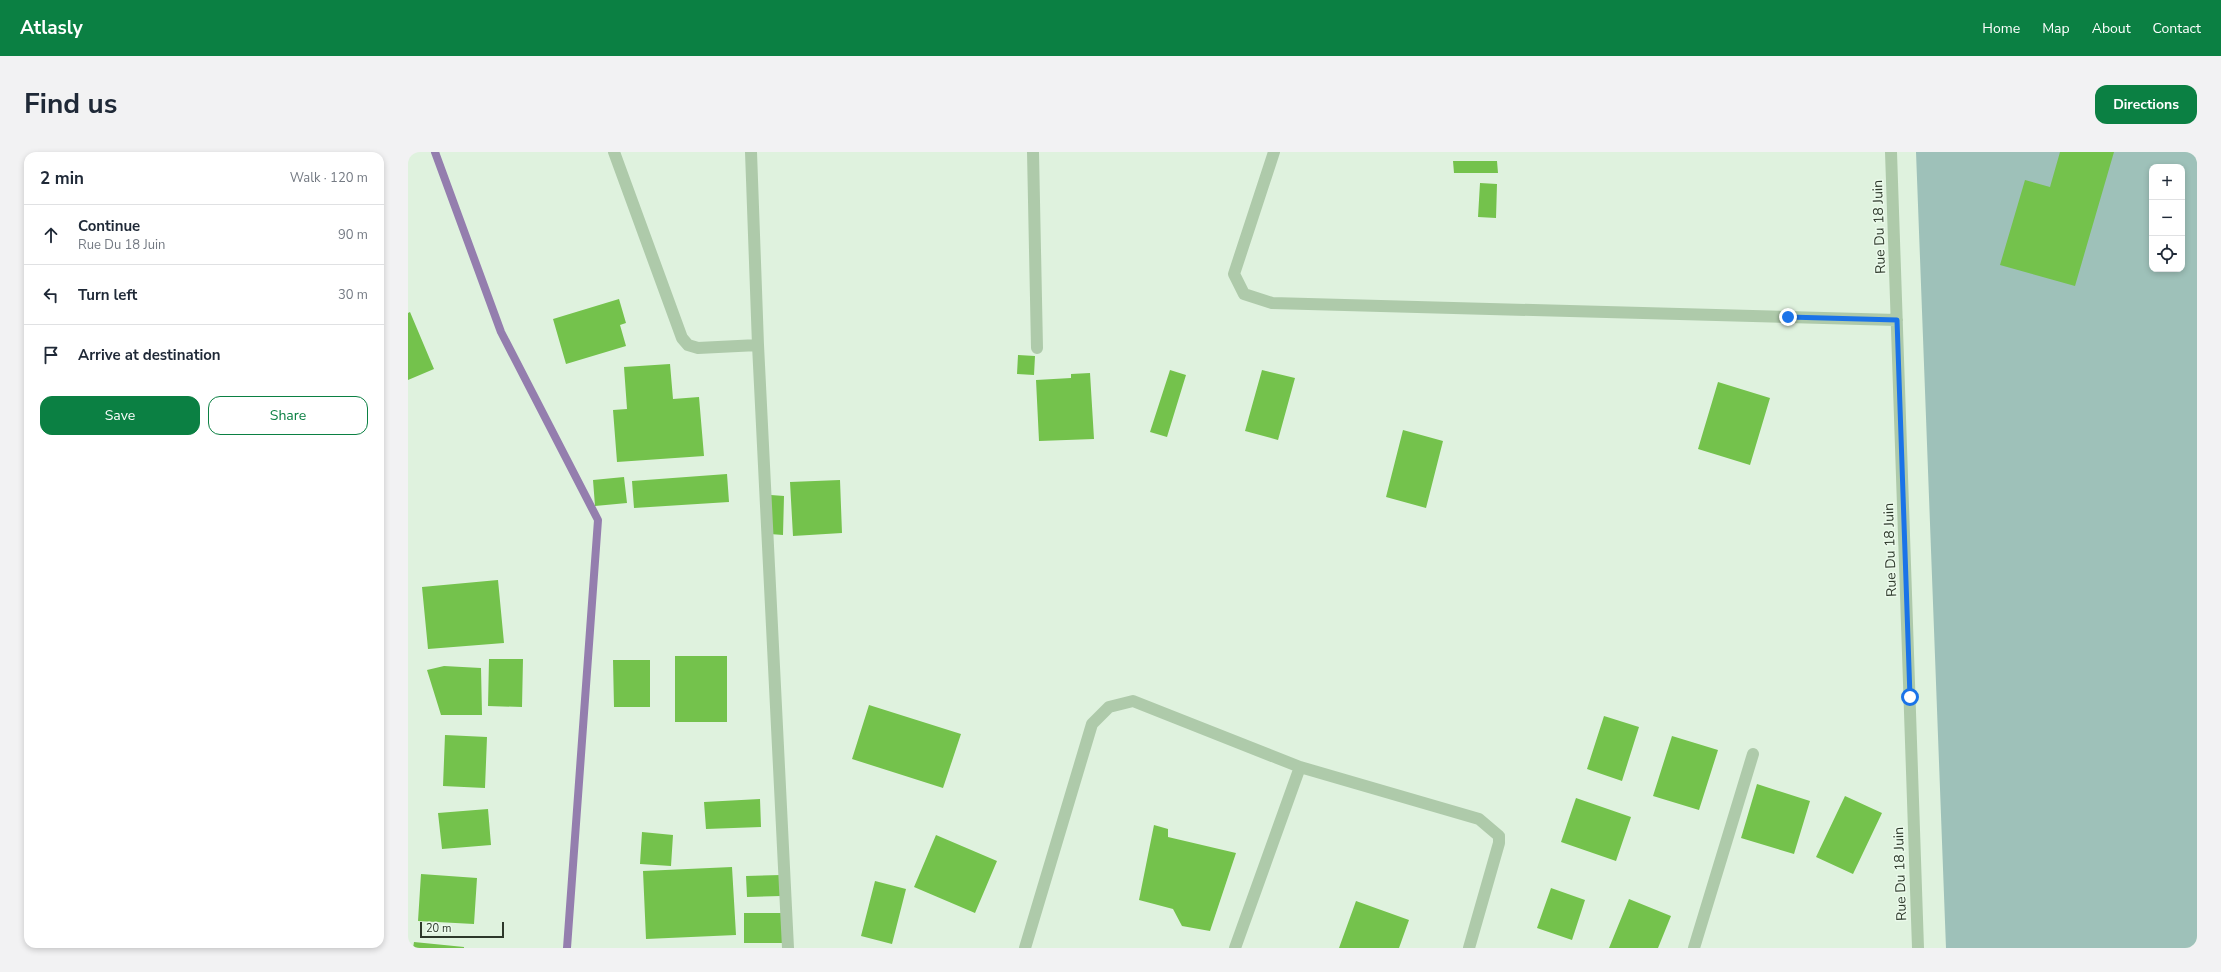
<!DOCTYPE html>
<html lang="en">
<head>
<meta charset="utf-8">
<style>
  body { margin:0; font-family:"Nunito Sans",sans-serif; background:#f2f2f3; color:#1f2937 }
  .controls { position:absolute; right:12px; top:12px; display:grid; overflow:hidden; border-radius:8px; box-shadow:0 2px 6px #0003 }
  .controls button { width:36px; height:36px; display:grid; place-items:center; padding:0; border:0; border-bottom:1px solid #e0e1e3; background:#fff; color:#1f2937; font:20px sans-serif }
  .scale { position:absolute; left:12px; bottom:10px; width:84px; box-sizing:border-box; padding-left:4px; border:2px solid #2d382a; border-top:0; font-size:11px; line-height:14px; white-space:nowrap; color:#2d382a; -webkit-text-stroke:3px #ebfaeb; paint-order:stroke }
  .stop { position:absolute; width:12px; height:12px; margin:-9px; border:3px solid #1a73e8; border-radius:50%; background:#fff }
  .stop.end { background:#1a73e8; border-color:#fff; box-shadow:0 1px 4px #0008 }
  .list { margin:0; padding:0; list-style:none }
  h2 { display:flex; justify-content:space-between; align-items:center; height:52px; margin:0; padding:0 16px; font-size:17px }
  h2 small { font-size:13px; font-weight:400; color:#747a83 }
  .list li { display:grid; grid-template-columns:26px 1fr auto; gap:12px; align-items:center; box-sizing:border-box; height:60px; padding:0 16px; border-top:1px solid #e0e1e3 }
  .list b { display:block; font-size:15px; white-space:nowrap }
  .list p { margin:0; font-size:13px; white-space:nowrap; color:#747a83 }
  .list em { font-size:13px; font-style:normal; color:#747a83 }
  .actions { display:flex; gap:8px; padding:12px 16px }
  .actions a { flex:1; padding:9px 0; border:1px solid #0b8043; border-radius:12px; text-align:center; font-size:14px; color:#0b8043 }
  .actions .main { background:#0b8043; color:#fff }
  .icon { flex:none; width:22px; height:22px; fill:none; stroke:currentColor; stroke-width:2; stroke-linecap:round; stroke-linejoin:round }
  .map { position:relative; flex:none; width:1789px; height:796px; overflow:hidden; border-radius:12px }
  header { display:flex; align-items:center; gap:24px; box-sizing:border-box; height:56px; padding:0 20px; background:#0b8043; color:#fff }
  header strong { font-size:19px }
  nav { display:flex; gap:22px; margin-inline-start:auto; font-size:14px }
  .intro { display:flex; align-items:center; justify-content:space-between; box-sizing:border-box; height:96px; padding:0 24px }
  h1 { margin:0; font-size:28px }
  .button { padding:10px 18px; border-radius:12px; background:#0b8043; color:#fff; font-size:14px; font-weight:700 }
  main { display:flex; gap:24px; padding:0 24px }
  aside { flex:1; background:#fff; border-radius:12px; box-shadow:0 2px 6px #0003 }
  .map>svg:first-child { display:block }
  .green { fill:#9ec1b9; fill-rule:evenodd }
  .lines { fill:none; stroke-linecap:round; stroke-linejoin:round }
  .stream { stroke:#947eae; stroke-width:8 }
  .building { fill:#74c24c }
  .minor { stroke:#aecaaa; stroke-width:12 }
  .route { stroke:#1a73e8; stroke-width:5 }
  .labels { text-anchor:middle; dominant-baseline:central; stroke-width:3; stroke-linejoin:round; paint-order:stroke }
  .street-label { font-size:14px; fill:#2d382a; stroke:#ebfaeb }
</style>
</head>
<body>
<header>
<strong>Atlasly</strong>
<nav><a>Home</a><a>Map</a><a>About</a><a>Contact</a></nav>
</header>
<div class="intro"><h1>Find us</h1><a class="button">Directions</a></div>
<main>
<aside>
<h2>2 min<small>Walk · 120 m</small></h2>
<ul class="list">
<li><svg class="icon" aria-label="ahead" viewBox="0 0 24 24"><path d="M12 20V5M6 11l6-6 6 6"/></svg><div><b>Continue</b><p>Rue Du 18 Juin</p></div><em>90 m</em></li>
<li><svg class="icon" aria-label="left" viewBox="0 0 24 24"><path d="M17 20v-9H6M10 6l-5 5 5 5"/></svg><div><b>Turn left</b></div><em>30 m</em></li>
<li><svg class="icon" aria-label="arrive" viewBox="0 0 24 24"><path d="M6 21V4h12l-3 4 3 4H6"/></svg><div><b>Arrive at destination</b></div></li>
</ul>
<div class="actions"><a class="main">Save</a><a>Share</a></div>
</aside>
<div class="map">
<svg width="1789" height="796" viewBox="0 0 1789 796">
  <rect width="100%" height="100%" fill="#dff2de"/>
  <path class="green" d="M 1508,0 L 1789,0 L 1789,796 L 1538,796 ZM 1744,15 L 1774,15 L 1774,117 L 1744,117 Z"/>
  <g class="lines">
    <path class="stream" d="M 27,0 L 93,180 L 190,368 L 159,796"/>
  </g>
  <path class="building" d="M 1652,0 L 1706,0 L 1667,134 L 1592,113 L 1617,28 L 1642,35 Z
    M 1045,9 L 1089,9 L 1090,21 L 1046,21 Z
    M 1072,31 L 1089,32 L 1088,66 L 1070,65 Z
    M 211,147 L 218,171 L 212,173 L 218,194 L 158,212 L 145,167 Z
    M 2,160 L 26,217 L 0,228 L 0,161 Z
    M 610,203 L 627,204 L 626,223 L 609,222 Z
    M 262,212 L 265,247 L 291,245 L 296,304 L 209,310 L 205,258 L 219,257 L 216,215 Z
    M 762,218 L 778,223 L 759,285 L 742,280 Z
    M 854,218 L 887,226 L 870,288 L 837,279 Z
    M 682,221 L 686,287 L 631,289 L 628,228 L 663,226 L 663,222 Z
    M 1310,230 L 1362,246 L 1342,313 L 1290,297 Z
    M 995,278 L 1035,289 L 1018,356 L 978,345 Z
    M 319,322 L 321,350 L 226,356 L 224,329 Z
    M 216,325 L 219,351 L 187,354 L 185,328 Z
    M 432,328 L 434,381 L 385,384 L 382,330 Z
    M 363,343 L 376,344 L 375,383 L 362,382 Z
    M 90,428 L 96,491 L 20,497 L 14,435 Z
    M 267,504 L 319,504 L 319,570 L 267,570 Z
    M 81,507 L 115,507 L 114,555 L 80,554 Z
    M 205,508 L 242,508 L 242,555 L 206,555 Z
    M 36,514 L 73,516 L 74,563 L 33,563 L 19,518 Z
    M 461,553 L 553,582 L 535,636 L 444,607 Z
    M 1196,564 L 1231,575 L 1214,629 L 1179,617 Z
    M 37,583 L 79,585 L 77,636 L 35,634 Z
    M 1264,584 L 1310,598 L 1291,658 L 1245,644 Z
    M 1349,632 L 1402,649 L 1386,702 L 1333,686 Z
    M 1437,644 L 1474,661 L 1445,722 L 1408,705 Z
    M 1168,646 L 1223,665 L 1208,709 L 1153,690 Z
    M 352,647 L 353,675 L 298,677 L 296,650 Z
    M 80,657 L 83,693 L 34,697 L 30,661 Z
    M 746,673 L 760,677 L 760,685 L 828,701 L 802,779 L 774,774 L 765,757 L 731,748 Z
    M 234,680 L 265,683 L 263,714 L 232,712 Z
    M 528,683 L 589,709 L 567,761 L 506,735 Z
    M 324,715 L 328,783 L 238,787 L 235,719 Z
    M 13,722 L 69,726 L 66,772 L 10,769 Z
    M 373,723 L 373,744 L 339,745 L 338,724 Z
    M 467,729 L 498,737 L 484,792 L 453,784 Z
    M 1143,736 L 1177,748 L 1164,788 L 1129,776 Z
    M 1221,747 L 1263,764 L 1250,796 L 1201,796 Z
    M 948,749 L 1001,768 L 991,796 L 931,796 Z
    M 336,761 L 377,761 L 377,791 L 336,791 Z
    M 6,790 L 56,795 L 56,796 L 5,796 Z"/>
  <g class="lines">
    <path class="minor" d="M 206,0 L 274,186 L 280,193 L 290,196 L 350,193
      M 343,0 L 350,193 L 380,796
      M 625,0 L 629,196
      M 866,0 L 826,122 L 836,142 L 864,151 L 1489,168
      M 1483,0 L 1510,796
      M 617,796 L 684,572 L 701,555 L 725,549 L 892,615 L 1071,667 L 1091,684 L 1091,691 L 1061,796
      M 827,796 L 892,615
      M 1286,796 L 1345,602"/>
  </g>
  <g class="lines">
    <path class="route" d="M 1380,165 L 1489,168 L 1502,545"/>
  </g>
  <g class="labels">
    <g class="street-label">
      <text transform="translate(1471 75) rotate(-92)">Rue Du 18 Juin</text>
      <text transform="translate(1482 398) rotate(-92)">Rue Du 18 Juin</text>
      <text transform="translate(1492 722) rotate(-92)">Rue Du 18 Juin</text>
    </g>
  </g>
</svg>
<div class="controls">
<button>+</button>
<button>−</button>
<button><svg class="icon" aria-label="locate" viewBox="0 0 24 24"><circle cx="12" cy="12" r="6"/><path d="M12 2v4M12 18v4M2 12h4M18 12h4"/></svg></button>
</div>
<div class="scale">20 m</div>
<div class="stop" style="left:1502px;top:545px"></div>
<div class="stop end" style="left:1380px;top:165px"></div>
</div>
</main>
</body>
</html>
